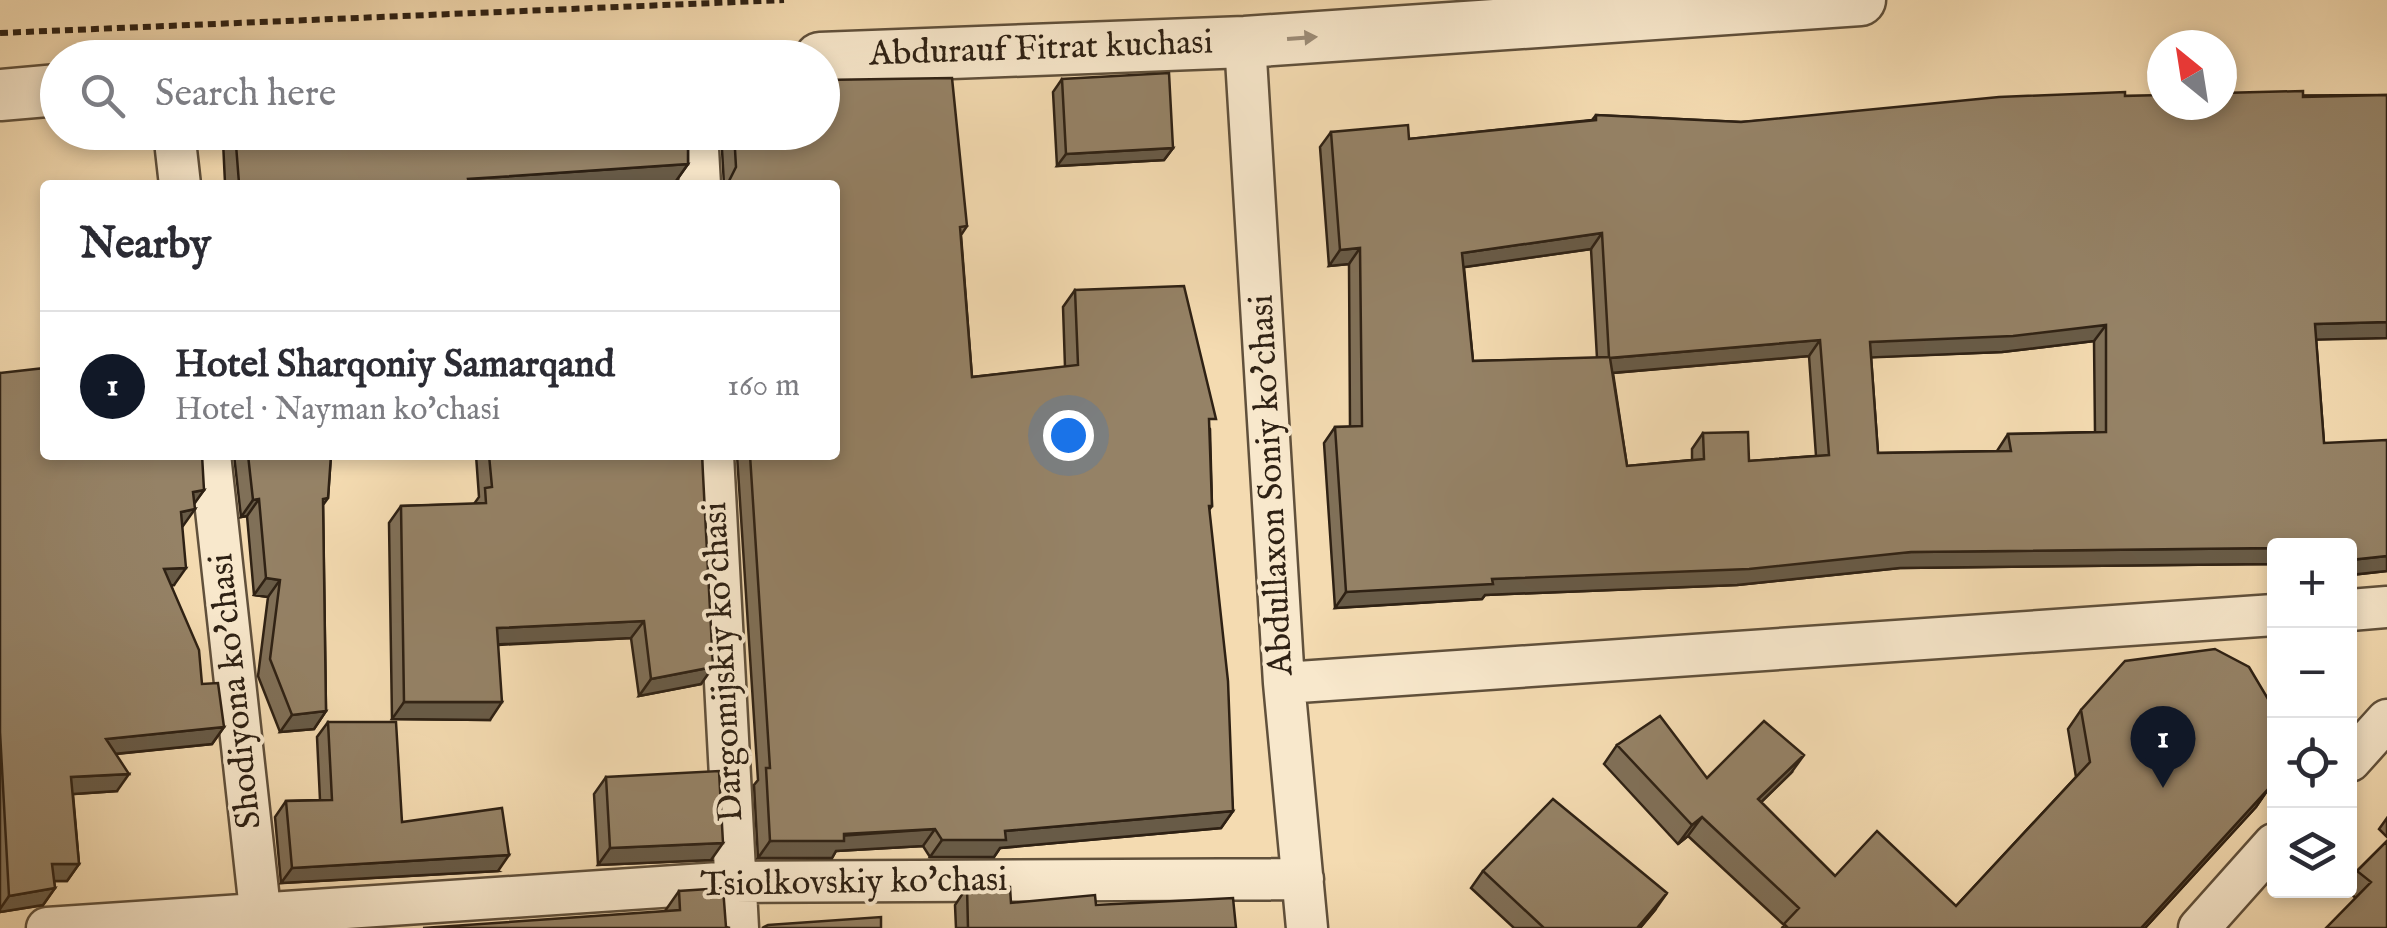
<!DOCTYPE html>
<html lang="en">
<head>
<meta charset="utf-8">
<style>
  body { margin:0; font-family:"IM FELL English",serif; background:#f7f7f7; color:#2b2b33 }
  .controls { position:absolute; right:30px; bottom:30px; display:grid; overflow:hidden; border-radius:10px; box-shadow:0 5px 15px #0003 }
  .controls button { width:90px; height:90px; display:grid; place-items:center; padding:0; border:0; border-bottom:2px solid #e1e1e2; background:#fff; color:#2b2b33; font:50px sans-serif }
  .compass { position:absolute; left:2147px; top:30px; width:90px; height:90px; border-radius:50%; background:#fff; box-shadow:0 5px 15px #0003; rotate:330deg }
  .you { position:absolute; left:1068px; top:435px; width:35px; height:35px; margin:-25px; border:8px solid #fff; border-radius:50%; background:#1a73e8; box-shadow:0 0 0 15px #1a73e833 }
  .badge { display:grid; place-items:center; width:65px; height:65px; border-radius:50%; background:#111827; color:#fff; font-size:32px; font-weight:700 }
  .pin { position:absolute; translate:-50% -82px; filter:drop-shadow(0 2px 5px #0008) }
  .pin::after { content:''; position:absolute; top:52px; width:35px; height:30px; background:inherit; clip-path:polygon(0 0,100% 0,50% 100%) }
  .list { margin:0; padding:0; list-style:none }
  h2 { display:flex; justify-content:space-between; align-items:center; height:130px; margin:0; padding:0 40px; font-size:42px }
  h2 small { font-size:32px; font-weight:400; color:#7c7c81 }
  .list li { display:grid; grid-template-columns:65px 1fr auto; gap:30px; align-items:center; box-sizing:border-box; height:150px; padding:0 40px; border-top:2px solid #e1e1e2 }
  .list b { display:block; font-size:38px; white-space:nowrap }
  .list p { margin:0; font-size:32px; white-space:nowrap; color:#7c7c81 }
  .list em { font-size:32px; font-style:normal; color:#7c7c81 }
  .icon { flex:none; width:55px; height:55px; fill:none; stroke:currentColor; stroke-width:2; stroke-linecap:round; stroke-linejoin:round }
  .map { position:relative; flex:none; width:2387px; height:928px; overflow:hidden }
  .search { position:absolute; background:#fff; box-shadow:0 5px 15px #0003; left:40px; top:40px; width:800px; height:110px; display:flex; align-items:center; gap:25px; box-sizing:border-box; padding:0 35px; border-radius:55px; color:#7c7c81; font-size:38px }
  .panel { position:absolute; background:#fff; box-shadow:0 5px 15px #0003; left:40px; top:180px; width:800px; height:280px; border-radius:10px }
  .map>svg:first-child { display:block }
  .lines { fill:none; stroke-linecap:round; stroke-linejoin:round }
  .minor-casing { stroke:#60503b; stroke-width:45 }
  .tertiary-casing { stroke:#60503b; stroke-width:55 }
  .path { stroke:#2e2114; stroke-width:6; stroke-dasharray:8 5; stroke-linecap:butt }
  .minor { stroke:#f8e8cc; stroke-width:40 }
  .tertiary { stroke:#f8e8cc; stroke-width:50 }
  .wall { fill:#807058; stroke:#2e2114; stroke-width:2.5; fill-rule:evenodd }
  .shaded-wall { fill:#685b47; stroke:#2e2114; stroke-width:2.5 }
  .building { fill:#958266; stroke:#2e2114; stroke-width:2.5; fill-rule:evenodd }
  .oneway { fill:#9d8e79 }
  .labels { text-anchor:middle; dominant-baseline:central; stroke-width:8; stroke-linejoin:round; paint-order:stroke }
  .street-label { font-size:35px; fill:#2e2114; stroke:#f8e8cc }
</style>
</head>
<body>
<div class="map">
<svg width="2387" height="928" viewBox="0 0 2387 928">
  <rect width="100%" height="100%" fill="#f4dbb1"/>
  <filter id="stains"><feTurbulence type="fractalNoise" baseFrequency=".002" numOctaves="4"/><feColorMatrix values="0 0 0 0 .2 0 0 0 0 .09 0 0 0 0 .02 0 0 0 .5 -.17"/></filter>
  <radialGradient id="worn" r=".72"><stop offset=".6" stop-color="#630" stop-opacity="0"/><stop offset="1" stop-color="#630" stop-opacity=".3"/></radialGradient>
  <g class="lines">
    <g class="minor-casing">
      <path id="minor" d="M 1245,42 L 1284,683 L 1307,928
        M 174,132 L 180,185
        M 697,132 L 700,185
        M 210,455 L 262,928
        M 713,455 L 738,928
        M 2350,610 L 2387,607
        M 1284,683 L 2274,615
        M 2350,761 L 2387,720
        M 47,928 L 735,882 L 1303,879
        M 2199,928 L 2274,844"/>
    </g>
    <g class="tertiary-casing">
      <path id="tertiary" d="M 820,58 L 1245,42 L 1860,0
        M 0,95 L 58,90"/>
    </g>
    <path class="path" d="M 0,33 L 784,0"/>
    <use href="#minor" class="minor"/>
    <use href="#tertiary" class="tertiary"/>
  </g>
  <path class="wall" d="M 1062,79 L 1173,148 L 1164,160 L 1057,166 L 1053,92 Z
    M 2387,95 L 2387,338 L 2316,339 L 2324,443 L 2387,571 L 2350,575 L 2350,546 L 2274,546 L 2274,582 L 2270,583 L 2269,564 L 1900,568 L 1737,585 L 1485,595 L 1482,599 L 1335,608 L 1324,443 L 1335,427 L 1350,427 L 1349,264 L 1329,266 L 1320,147 L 1331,132 L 1409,139 L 1592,120 L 1596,115 L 1741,122 L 2125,96 ZM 1591,249 L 1597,358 L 1473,361 L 1464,267 ZM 2094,341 L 2095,432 L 2008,434 L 1997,451 L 1878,453 L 1871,357 L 2002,352 ZM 1809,356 L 1816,456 L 1749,461 L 1703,433 L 1692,449 L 1692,460 L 1627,466 L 1613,373 Z
    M 229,132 L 688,132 L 688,164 L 676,181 L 621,185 L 224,185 L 225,183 L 223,141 Z
    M 721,132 L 822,132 L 967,226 L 961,235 L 972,377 L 1065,367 L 1063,307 L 1075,290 L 1210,429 L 1212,506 L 1209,510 L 1233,811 L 1221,828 L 1000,848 L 994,857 L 930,857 L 923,846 L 836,851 L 832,858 L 758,858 L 754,785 L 758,780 L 737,455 L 835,455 L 835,185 L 724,185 Z
    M 0,373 L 204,490 L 194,503 L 182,527 L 174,585 L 171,585 L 202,684 L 224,727 L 212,744 L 116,754 L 117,791 L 73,794 L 79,864 L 67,881 L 54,881 L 55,888 L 43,905 L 0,912 Z
    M 234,455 L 331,455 L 328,498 L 323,505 L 326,711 L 314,729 L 280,732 L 258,676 L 268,597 L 254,595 L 247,516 L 241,517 Z
    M 476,455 L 702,455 L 701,684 L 639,696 L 631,638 L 498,645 L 490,720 L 392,719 L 389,523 L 401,506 L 474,504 L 479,497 Z
    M 2081,710 L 2269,788 L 2256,807 L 2145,928 L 1782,928 L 1784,925 L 1688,836 L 1678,844 L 1604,764 L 1617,745 L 1707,778 L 1791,773 L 1761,802 L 1835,876 L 1956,906 L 2076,777 L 2068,729 Z
    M 328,722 L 402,822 L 498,871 L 281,883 L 275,817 L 286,801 L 320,800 L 317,737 Z
    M 606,777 L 711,860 L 598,865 L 594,794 Z
    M 2387,818 L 2387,837 L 2379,829 Z
    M 2387,841 L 2387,928 L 2347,890 L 2350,890 L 2350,881 L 2357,871 Z
    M 1483,871 L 1655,910 L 1640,928 L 1514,928 L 1471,888 Z
    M 967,887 L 1011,903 L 1096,905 L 1236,928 L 956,928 L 955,905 Z
    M 679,891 L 726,927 L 665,911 Z"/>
  <path class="shaded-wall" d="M 1173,148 L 1164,160 L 1057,166 L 1066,154 Z
    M 688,164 L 676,181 L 621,185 L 464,185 L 468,179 Z
    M 1602,233 L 1591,249 L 1451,269 L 1462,253 Z
    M 1360,248 L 1349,264 L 1329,266 L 1340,250 Z
    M 2387,322 L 2387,338 L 2304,340 L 2315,324 Z
    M 2106,325 L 2094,341 L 2002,352 L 1859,358 L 1870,342 Z
    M 1820,340 L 1809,356 L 1599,374 L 1610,358 Z
    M 204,490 L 192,507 L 193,492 Z
    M 259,499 L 247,516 L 241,517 L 253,500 Z
    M 195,509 L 183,526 L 169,529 L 181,512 Z
    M 2274,548 L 2274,556 L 2269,564 L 1900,568 L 1737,585 L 1485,595 L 1482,599 L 1335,608 L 1346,592 L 1492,579 L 1911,552 Z
    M 2387,556 L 2387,571 L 2350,575 L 2350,560 Z
    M 186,568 L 174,585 L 152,586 L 164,569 Z
    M 266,578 L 280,580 L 268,597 L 254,595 Z
    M 644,621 L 631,638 L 485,645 L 497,628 Z
    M 713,667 L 701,684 L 639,696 L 651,679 Z
    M 404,702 L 502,702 L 490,720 L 392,719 Z
    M 326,711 L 314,729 L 280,732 L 292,715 Z
    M 224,727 L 212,744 L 94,756 L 106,739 Z
    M 1804,755 L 1791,773 L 1745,818 L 1758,799 Z
    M 129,774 L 117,791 L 59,795 L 71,777 Z
    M 2269,788 L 2256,807 L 2145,928 L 2141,928 Z
    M 1233,811 L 1221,828 L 1000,848 L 994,857 L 930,857 L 942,840 L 1005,831 Z
    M 1702,817 L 1688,836 L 1678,844 L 1692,825 Z
    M 935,829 L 923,846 L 836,851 L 832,858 L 758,858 L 770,841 Z
    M 723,843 L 711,860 L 598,865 L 610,848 Z
    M 509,855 L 498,871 L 281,883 L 292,868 Z
    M 52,864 L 79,864 L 67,881 L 40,881 Z
    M 55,888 L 43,905 L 0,912 L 0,909 L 9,896 Z
    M 1667,893 L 1655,910 L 1640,928 L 1637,928 Z"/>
  <path class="building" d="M 1169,73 L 1173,148 L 1066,154 L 1062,79 Z
    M 952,78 L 967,226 L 960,227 L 972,377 L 1078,365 L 1075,290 L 1184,286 L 1216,419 L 1209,419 L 1212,506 L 1209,506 L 1228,681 L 1233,811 L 1005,831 L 1006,840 L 942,840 L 935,829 L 844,834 L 844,841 L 770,841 L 766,768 L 770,768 L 750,455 L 835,455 L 835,185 L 727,185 L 736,167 L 734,132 L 822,132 L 822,80 Z
    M 2303,91 L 2303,97 L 2387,95 L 2387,322 L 2315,324 L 2324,443 L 2387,440 L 2387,556 L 2350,560 L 2350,546 L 2274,546 L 2274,548 L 1911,552 L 1749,569 L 1492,579 L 1493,584 L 1346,592 L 1335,427 L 1362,426 L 1360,248 L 1340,250 L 1331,132 L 1408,125 L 1409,139 L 1596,120 L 1596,115 L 1741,122 L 1999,97 L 2125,92 L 2125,96 L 2162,95 L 2162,105 L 2222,105 L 2222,93 ZM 1602,233 L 1609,357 L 1473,361 L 1462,253 ZM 2106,325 L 2106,432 L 2008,434 L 2011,451 L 1878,453 L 1870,342 L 2013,336 ZM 1820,340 L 1829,455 L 1749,461 L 1748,432 L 1703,433 L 1704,459 L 1627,466 L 1610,358 Z
    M 235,132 L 688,132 L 688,164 L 468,179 L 469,184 L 465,185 L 225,185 L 225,183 L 239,183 Z
    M 45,368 L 45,455 L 202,455 L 204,490 L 193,492 L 195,509 L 181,512 L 186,568 L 164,569 L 199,650 L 202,684 L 218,683 L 224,727 L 106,739 L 129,774 L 71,777 L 79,864 L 52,864 L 55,888 L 9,896 L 0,732 L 0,373 Z
    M 248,455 L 331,455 L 328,498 L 323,499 L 326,711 L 292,715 L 270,659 L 280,580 L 266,578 L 259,499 L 253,500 Z
    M 489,455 L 702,455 L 713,667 L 651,679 L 644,621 L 497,628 L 502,702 L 404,702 L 401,506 L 486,503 L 485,488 L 492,487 Z
    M 2215,649 L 2249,667 L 2274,709 L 2269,788 L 2141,928 L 1788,928 L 1784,924 L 1799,908 L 1702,817 L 1692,825 L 1617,745 L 1660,716 L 1707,778 L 1764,721 L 1804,755 L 1758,799 L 1835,876 L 1877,831 L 1956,906 L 2090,762 L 2081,710 L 2125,661 Z
    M 328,722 L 396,722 L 402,822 L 502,808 L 509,855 L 292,868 L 286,801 L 332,800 Z
    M 719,771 L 723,843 L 610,848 L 606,777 Z
    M 1553,799 L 1667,893 L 1637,928 L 1544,928 L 1483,871 Z
    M 2387,841 L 2387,928 L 2326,928 L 2371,882 L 2357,871 Z
    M 967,887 L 1010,887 L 1011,903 L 1095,895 L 1096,905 L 1233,898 L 1236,928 L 968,928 Z
    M 723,888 L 726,927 L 730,928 L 423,928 L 680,910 L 679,891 Z
    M 881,917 L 881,928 L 762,928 L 768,925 Z"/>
  <defs><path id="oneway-solid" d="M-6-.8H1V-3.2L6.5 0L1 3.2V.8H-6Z" transform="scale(2.5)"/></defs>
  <use class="oneway" href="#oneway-solid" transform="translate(1302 38) rotate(-4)"/>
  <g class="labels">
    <g class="street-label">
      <text transform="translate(1041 49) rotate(-2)">Abdurauf Fitrat kuchasi</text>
      <text transform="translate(1272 485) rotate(-93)">Abdullaxon Soniy ko'chasi</text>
      <text transform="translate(724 662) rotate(-93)">Dargomijskiy ko'chasi</text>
      <text transform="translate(236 691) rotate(-96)">Shodiyona ko'chasi</text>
      <text transform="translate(854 883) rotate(-1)">Tsiolkovskiy ko'chasi</text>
    </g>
  </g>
  <rect width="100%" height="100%" filter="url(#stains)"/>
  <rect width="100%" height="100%" fill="url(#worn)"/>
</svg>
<div class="controls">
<button>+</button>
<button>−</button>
<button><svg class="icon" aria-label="locate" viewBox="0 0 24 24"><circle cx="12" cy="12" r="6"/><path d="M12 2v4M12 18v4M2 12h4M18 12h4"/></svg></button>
<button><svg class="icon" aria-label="layers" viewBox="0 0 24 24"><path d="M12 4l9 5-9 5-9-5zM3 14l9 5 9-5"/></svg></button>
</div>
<svg class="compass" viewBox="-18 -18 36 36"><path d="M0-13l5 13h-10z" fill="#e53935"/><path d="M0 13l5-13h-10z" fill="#7c7c81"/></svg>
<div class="you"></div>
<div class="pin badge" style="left:2163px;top:788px">1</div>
<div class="search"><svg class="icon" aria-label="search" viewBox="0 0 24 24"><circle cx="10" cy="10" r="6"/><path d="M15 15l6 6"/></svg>Search here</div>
<section class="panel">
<h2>Nearby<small></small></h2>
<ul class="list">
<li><span class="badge">1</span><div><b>Hotel Sharqoniy Samarqand</b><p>Hotel · Nayman ko'chasi</p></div><em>160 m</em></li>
</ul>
</section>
</div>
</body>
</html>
